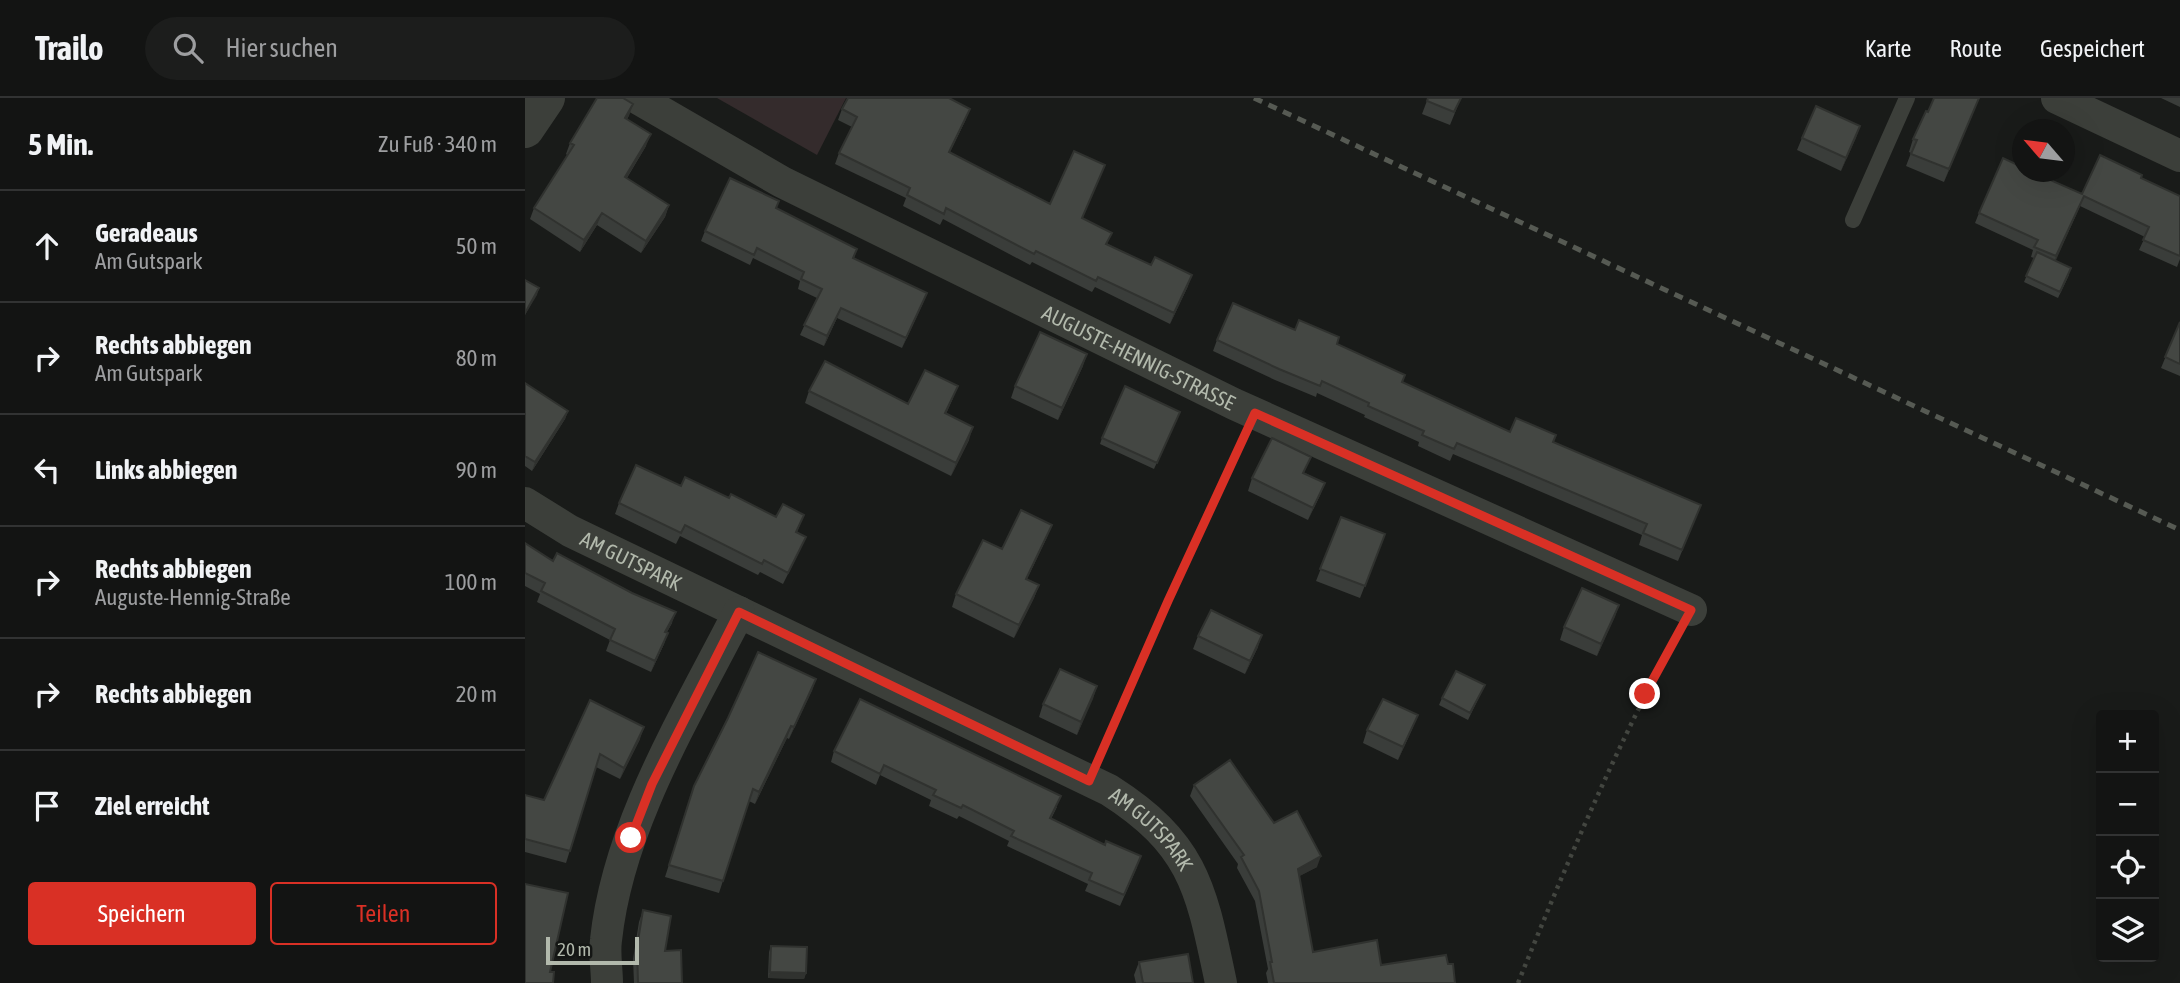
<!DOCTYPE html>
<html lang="de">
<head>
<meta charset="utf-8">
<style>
  body { margin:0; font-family:"Asap Condensed",sans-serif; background:#1c1d1c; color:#f1f3f6 }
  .controls { position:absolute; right:21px; bottom:21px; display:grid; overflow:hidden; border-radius:7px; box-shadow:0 7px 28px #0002 }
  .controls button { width:63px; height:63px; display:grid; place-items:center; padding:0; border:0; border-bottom:2px solid #323333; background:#131413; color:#f1f3f6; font:35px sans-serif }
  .compass { position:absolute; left:1487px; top:21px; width:63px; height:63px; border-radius:50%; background:#131413; box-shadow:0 7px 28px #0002; rotate:298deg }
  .scale { position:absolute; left:21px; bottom:18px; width:93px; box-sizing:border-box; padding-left:7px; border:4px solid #b2b9ac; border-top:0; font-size:19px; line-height:24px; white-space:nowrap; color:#b2b9ac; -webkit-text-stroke:5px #141614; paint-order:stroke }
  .stop { position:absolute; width:21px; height:21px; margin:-16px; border:5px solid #d93025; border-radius:50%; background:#fff }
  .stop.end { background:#d93025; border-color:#fff; box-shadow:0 2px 7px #0008 }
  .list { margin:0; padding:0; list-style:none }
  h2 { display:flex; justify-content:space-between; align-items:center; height:91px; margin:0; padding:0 28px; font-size:30px }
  h2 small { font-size:23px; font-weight:400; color:#9d9ea0 }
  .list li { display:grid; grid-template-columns:46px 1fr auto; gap:21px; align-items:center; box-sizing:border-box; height:112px; padding:0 28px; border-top:2px solid #323333 }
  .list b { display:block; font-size:26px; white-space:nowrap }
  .list p { margin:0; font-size:23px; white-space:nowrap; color:#9d9ea0 }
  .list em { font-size:23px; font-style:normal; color:#9d9ea0 }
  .actions { display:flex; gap:14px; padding:21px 28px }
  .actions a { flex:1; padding:16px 0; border:2px solid #d93025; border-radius:7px; text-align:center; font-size:24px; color:#d93025 }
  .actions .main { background:#d93025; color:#fff }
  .icon { flex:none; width:38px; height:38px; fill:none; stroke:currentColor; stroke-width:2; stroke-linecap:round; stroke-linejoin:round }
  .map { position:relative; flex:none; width:1655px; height:885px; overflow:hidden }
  header { display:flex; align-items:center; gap:42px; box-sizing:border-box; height:98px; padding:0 35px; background:#131413; border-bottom:2px solid #323333 }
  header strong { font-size:33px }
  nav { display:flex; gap:38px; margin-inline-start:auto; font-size:24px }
  .search { width:490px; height:63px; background:#1c1d1c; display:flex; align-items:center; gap:18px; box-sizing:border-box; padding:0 24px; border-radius:38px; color:#9d9ea0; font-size:26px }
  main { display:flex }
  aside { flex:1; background:#131413 }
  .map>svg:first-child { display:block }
  .green { fill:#342b2c }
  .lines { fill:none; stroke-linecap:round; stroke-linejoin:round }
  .path { stroke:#434640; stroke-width:4.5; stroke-dasharray:3.5 5; stroke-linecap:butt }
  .service { stroke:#3c3f3a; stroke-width:16 }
  .minor { stroke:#3c3f3a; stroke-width:32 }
  .tertiary { stroke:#3c3f3a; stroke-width:38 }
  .rail { stroke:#565a53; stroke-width:5; stroke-dasharray:9 7; stroke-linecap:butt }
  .wall { fill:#3a3d3a }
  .shaded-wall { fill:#30322f }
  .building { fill:#444743; stroke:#30322f; stroke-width:2 }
  .route { stroke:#d93025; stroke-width:9 }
  .labels { text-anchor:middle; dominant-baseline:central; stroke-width:5; stroke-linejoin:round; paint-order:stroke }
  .street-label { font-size:21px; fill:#b2b9ac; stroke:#141614 }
</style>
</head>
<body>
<header>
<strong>Trailo</strong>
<div class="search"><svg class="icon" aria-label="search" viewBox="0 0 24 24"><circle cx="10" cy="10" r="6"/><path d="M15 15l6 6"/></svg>Hier suchen</div>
<nav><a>Karte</a><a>Route</a><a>Gespeichert</a></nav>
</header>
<main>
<aside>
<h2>5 Min.<small>Zu Fuß · 340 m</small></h2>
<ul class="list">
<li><svg class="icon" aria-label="ahead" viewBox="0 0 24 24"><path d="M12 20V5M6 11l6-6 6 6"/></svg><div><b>Geradeaus</b><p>Am Gutspark</p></div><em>50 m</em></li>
<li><svg class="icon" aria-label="right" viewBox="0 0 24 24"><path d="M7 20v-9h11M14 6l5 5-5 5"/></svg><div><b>Rechts abbiegen</b><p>Am Gutspark</p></div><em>80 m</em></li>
<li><svg class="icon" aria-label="left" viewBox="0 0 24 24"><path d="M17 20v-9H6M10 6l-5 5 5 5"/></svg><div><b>Links abbiegen</b></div><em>90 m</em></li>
<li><svg class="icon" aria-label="right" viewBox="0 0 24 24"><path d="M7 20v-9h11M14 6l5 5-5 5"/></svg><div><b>Rechts abbiegen</b><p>Auguste-Hennig-Straße</p></div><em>100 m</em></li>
<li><svg class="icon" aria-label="right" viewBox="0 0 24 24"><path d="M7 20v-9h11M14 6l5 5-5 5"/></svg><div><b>Rechts abbiegen</b></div><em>20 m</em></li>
<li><svg class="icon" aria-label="arrive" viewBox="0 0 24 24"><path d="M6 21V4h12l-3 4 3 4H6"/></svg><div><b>Ziel erreicht</b></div></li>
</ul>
<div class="actions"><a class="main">Speichern</a><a>Teilen</a></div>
</aside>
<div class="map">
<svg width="1655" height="885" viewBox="0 0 1655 885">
  <rect width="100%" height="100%" fill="#191b19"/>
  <path class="green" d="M 192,0 L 321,0 L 292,57 Z"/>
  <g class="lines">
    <path class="path" d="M 576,656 L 643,503 L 718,342
      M 993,885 C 1041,767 1090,651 1151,539"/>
    <path class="service" d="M 1328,122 L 1382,0"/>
    <g class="minor">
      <path id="s1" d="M 112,0 L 257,84 L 709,306 L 1166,512"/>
      <path d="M 1532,0 L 1655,58"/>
      <path id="s2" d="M 0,405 L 45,433 L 584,692 C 670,747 676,791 696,885"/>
      <path d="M 82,885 C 82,871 79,856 81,842 C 93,727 162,616 214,514"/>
    </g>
    <path class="tertiary" d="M 0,31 L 21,0"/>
    <path class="rail" d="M 729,0 L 1655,432"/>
  </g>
  <path class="wall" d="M 903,0 L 936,0 L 925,27 L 897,16 Z
    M 1454,0 L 1419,84 L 1381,68 L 1386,55 L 1384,54 L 1388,41 L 1403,14 Z
    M 1636,0 L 1655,0 L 1655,9 Z
    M 108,6 L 102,22 L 121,48 L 102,80 L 144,107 L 140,119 L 116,155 L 72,127 L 55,154 L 5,121 L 9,110 L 43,58 L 41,56 L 45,45 Z
    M 317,11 L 441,21 L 425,54 L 525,106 L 580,67 L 557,120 L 583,146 L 663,188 L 645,226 L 570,189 L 567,194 L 507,164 L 505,167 L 418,121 L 415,127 L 378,108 L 381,100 L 310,66 L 314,55 L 327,29 L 313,22 Z
    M 1335,28 L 1316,73 L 1272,52 L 1277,40 Z
    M 1616,81 L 1655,98 L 1655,161 L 1652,169 L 1614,152 L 1620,139 L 1555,108 L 1530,163 L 1544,177 L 1533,200 L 1499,184 L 1509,160 L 1506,159 L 1508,152 L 1450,125 L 1454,115 L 1557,96 Z
    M 252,111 L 332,151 L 329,160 L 398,205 L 377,250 L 312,220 L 299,248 L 275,237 L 292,200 L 273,191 L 275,183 L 228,160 L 225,167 L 176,143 L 180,133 Z
    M 1655,224 L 1655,278 L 1636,270 Z
    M 770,232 L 812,246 L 877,284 L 985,334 L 1029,344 L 1176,407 L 1153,463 L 1114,447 L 1117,437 L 928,356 L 925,363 L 893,348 L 894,344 L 839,319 L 840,317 L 792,295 L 791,299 L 750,282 L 688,253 L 692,242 Z
    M 558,268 L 533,322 L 486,300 L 490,288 Z
    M 0,285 L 43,313 L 40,321 L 7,373 L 0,368 Z
    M 284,293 L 383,306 L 428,300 L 421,316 L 444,342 L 426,378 L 280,305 Z
    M 655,314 L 629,371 L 575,346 L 577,340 Z
    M 780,375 L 800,385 L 795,397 L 783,422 L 723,393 L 727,380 Z
    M 204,400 L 251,419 L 279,417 L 272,434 L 276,450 L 258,486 L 235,474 L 233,477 L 155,438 L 151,446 L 90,416 L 94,405 Z
    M 816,419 L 860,436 L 835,500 L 791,483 Z
    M 522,439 L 502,481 L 514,487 L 509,500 L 489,540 L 427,509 L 431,496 L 477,451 Z
    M 0,445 L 28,463 L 147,525 L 142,534 L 139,546 L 126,574 L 81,553 L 85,542 L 12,504 L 15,496 L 0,488 Z
    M 1094,507 L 1072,558 L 1035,542 L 1039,529 Z
    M 673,538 L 733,549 L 720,576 L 668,551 Z
    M 291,581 L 264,641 L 262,640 L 230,706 L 224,703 L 194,795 L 140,779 L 169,688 Z
    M 960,587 L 943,622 L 914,607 L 917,600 Z
    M 572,588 L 552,637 L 514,619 L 518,606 Z
    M 65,602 L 115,641 L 95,681 L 71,669 L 41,765 L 0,754 L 0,697 L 19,702 Z
    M 888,629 L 873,662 L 838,645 L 842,632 Z
    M 309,653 L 532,709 L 526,721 L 612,769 L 595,808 L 560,793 L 563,786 L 482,748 L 484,743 L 434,718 L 432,721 L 404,708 L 406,702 L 355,677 L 351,687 L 306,664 Z
    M 669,687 L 749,725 L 792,769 L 774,778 L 788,854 L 856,867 L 923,866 L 930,885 L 743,885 L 741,875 L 743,871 L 730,803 L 712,770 L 713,766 L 665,698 Z
    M 118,812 L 140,853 L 157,885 L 109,885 L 108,861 L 114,824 Z
    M 246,848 L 281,875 L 279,881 L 243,880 L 244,854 Z
    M 614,864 L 668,885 L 611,885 L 609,877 Z"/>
  <path class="shaded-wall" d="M 1454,0 L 1449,13 L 1419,84 L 1424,71 Z
    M 108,6 L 104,18 L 95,32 L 100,20 Z
    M 445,11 L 441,21 L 420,64 L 424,54 Z
    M 1335,28 L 1331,40 L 1316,73 L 1321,60 Z
    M 126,36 L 121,48 L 95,91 L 100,79 Z
    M 1559,98 L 1555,108 L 1528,169 L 1531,158 Z
    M 144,107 L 140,119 L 116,155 L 121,143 Z
    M 77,115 L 72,127 L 55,154 L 59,142 Z
    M 667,177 L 663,188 L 645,226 L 649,215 Z
    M 14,190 L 12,197 L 0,217 L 0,215 Z
    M 402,195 L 398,205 L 377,250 L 381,240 Z
    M 316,210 L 312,220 L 299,248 L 302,238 Z
    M 562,256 L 558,268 L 533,322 L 537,310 Z
    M 433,288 L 428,300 L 415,328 L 420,315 Z
    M 43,313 L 40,321 L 7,373 L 10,364 Z
    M 448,329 L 444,342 L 426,378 L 431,365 Z
    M 800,385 L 795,397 L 783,422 L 788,410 Z
    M 527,427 L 522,439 L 496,493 L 501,481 Z
    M 514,487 L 509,500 L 489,540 L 494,527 Z
    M 1094,507 L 1090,519 L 1072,558 L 1076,546 Z
    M 151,514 L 147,525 L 136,545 L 140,534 Z
    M 143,535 L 139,546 L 126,574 L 130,563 Z
    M 737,537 L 733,549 L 720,576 L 725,563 Z
    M 291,581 L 287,593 L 264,641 L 269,629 Z
    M 572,588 L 568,601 L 552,637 L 556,624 Z
    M 893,617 L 888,629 L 873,662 L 878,649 Z
    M 266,628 L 262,640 L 230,706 L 234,694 Z
    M 119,629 L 115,641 L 95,681 L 99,670 Z
    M 796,758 L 792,769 L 769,781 L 773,771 Z
    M 245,874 L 281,875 L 279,881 L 243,880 Z"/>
  <path class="building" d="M 72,0 L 98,0 L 108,6 L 100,20 L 126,36 L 100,79 L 144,107 L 121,143 L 77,115 L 59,142 L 9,110 L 49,47 L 45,45 Z
    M 323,0 L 424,0 L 445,11 L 424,54 L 525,106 L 549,53 L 580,67 L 557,120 L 587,135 L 581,146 L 626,167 L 630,159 L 667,177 L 649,215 L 573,179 L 571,183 L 511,153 L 509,156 L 421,110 L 419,116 L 382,97 L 385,90 L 314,55 L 332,19 L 317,11 Z
    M 903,0 L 936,0 L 929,14 L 902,3 Z
    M 1409,0 L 1454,0 L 1424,71 L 1386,56 L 1392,42 L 1388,41 L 1401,13 L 1403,14 Z
    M 1291,8 L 1335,28 L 1321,60 L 1277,40 Z
    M 1575,57 L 1617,77 L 1616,80 L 1655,98 L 1655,158 L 1618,142 L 1624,129 L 1559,98 L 1531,158 L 1509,149 L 1513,142 L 1454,115 L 1478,60 L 1497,69 L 1497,74 L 1507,74 L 1557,96 Z
    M 205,80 L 254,103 L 251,110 L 332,151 L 328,160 L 402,195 L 381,240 L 316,210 L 302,238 L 279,227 L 297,191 L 276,181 L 279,174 L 232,150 L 229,157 L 180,133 Z
    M 1512,154 L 1546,170 L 1535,194 L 1501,178 Z
    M 0,182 L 14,190 L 0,215 Z
    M 708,205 L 770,232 L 774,222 L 814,239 L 812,246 L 880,277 L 877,284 L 985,334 L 991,320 L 1031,337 L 1028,344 L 1176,407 L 1157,452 L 1118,435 L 1122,426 L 932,345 L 929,351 L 897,337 L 899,333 L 843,308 L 844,305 L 797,283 L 795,288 L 754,271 L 692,242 Z
    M 1655,224 L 1655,266 L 1640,259 Z
    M 515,234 L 562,256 L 537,310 L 490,288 Z
    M 300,263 L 383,306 L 400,272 L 433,288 L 420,315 L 448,329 L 431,365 L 284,293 Z
    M 0,285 L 43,313 L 10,364 L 0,358 Z
    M 600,288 L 655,314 L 632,365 L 577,340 Z
    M 747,340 L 786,359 L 778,375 L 800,385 L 788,410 L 727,380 Z
    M 111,367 L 156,388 L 160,379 L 204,400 L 206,396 L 251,419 L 258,406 L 279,417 L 271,434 L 281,439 L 263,475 L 239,462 L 237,466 L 160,427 L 156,435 L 94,405 Z
    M 496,412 L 527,427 L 501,481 L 514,487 L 494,527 L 431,496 L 458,442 L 477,451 Z
    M 816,419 L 860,436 L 840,488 L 795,471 Z
    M 0,445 L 28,463 L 32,455 L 107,495 L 151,514 L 140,534 L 143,535 L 130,563 L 85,542 L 90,531 L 16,493 L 20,485 L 0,475 Z
    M 1057,490 L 1094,507 L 1076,546 L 1039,529 Z
    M 686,512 L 737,537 L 725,563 L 673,538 Z
    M 233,554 L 291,581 L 269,629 L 266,628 L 234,694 L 228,691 L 198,783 L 144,767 L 169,688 L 203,620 Z
    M 535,571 L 572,588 L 556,624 L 518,606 Z
    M 931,573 L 960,587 L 945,615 L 917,600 Z
    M 335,601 L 536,698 L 525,720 L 580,747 L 581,743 L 616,758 L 599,797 L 564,782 L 567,775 L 486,738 L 489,733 L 438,707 L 436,710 L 408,697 L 411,692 L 359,667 L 355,676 L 309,653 Z
    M 858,601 L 893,617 L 878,649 L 842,632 Z
    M 65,602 L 119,629 L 99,670 L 75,656 L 45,753 L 0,741 L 0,697 L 19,702 Z
    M 705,662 L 749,725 L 772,713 L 796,758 L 773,771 L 788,854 L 852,842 L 856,867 L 921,857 L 923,866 L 928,866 L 930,885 L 749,885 L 745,864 L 747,864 L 734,793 L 716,759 L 719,757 L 669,687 Z
    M 0,786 L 43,795 L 25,874 L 29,874 L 28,885 L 0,885 Z
    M 118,812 L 146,818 L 140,853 L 156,852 L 157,885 L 113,885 L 112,849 Z
    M 246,848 L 282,849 L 281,875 L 245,874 Z
    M 663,856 L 668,885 L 618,885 L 614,864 Z"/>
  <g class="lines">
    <path class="route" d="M 106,740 L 127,686 L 214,514 L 564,683 L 643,503 L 730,315 L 1166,512 L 1120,596"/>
  </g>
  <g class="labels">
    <g class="street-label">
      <text stroke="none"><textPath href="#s1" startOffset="565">AUGUSTE-HENNIG-STRASSE</textPath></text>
      <text stroke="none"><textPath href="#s2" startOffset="121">AM GUTSPARK</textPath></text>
      <text stroke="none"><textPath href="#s2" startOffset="709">AM GUTSPARK</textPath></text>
    </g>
  </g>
</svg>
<div class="controls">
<button>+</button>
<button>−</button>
<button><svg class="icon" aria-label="locate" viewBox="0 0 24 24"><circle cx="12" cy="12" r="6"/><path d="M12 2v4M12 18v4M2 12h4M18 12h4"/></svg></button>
<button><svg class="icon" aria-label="layers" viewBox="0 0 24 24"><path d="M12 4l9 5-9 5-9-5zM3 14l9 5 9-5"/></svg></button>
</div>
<svg class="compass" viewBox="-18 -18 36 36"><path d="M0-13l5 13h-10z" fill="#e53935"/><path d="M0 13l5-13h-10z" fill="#9d9ea0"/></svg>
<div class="scale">20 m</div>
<div class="stop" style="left:106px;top:740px"></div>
<div class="stop end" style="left:1120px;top:596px"></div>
</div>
</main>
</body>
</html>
